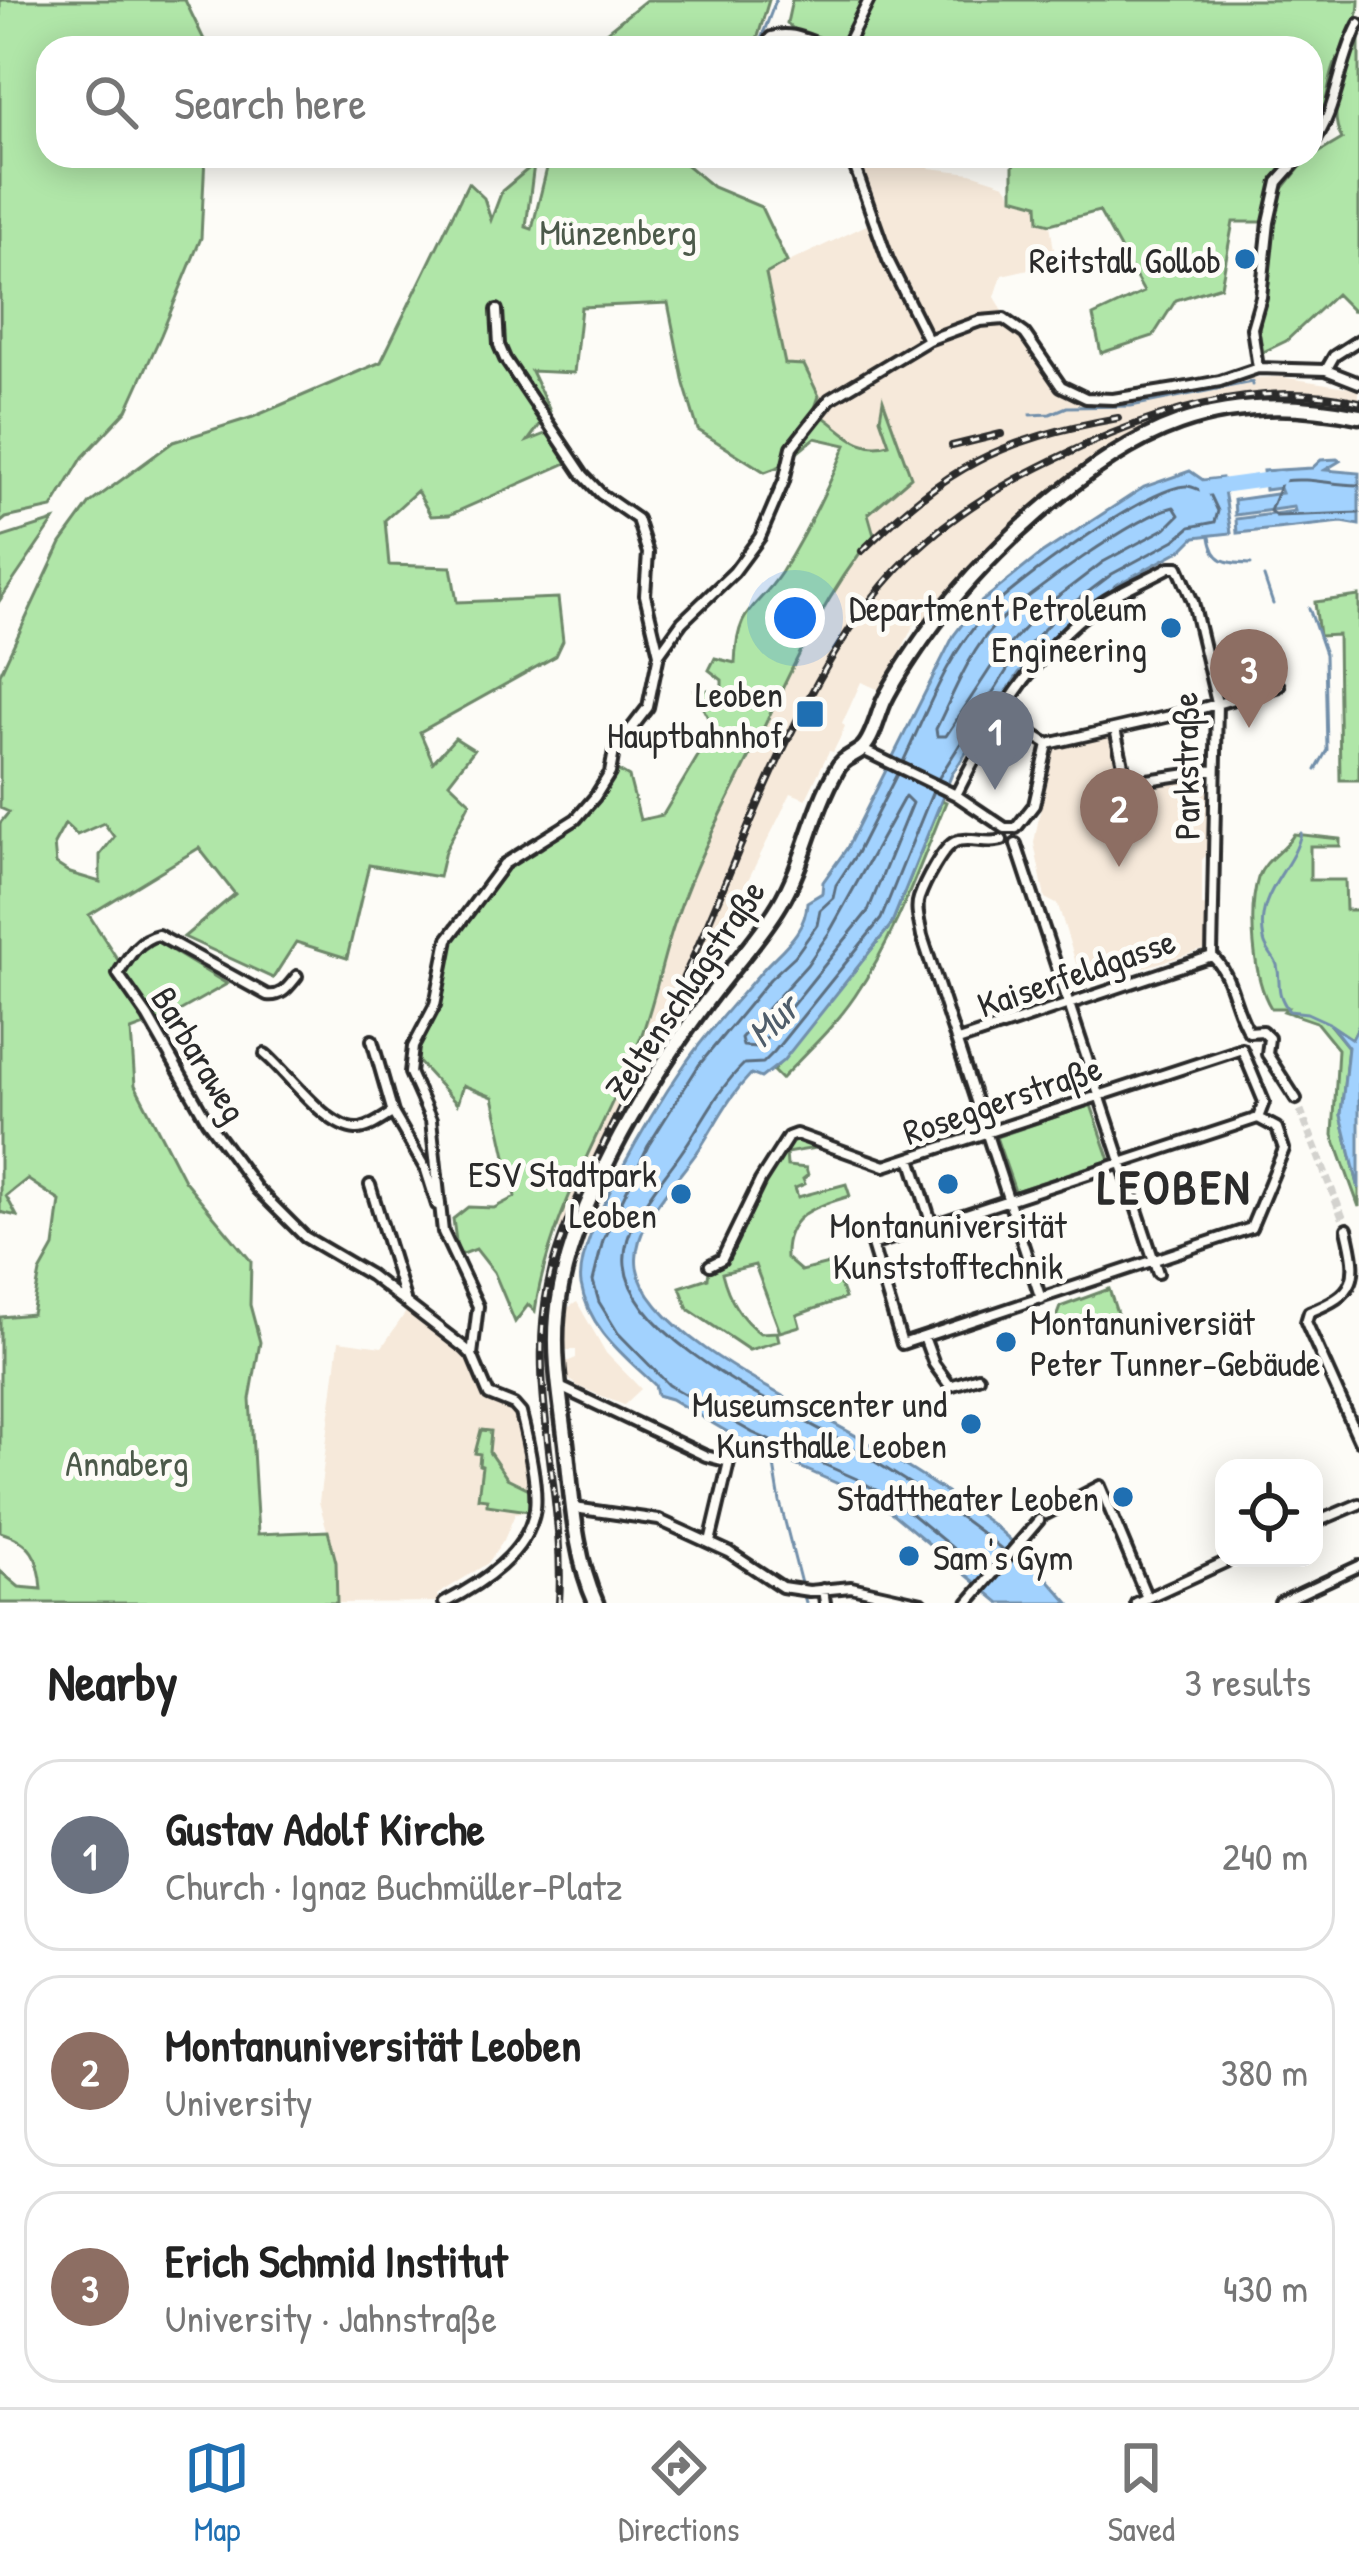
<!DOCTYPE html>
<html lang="en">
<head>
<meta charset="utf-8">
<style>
  body { margin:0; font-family:"Patrick Hand",sans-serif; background:#f6f6f6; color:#222 }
  .controls { position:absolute; right:36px; bottom:36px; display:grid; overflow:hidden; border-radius:24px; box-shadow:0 6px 30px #0003 }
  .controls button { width:108px; height:108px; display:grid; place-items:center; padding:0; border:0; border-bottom:3px solid #e0e0e0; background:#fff; color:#222; font:60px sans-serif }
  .you { position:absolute; left:795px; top:618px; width:42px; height:42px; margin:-30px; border:9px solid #fff; border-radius:50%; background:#1a73e8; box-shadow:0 0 0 18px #1a73e833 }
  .badge { display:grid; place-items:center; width:78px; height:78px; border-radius:50%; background:#1f6fb2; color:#fff; font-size:39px; font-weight:700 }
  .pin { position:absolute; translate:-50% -99px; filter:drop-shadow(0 3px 6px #0008) }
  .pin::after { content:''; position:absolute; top:63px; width:42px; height:36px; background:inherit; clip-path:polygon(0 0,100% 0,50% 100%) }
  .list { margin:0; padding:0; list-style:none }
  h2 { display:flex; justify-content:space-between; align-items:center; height:156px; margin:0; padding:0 48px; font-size:51px }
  h2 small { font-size:39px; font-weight:400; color:#767676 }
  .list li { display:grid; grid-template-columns:78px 1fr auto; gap:36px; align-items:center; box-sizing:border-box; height:192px; margin:0 24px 24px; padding:0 24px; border:3px solid #e0e0e0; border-radius:36px }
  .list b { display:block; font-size:45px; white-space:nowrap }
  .list p { margin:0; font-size:39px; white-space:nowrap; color:#767676 }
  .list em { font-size:39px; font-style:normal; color:#767676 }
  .icon { flex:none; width:66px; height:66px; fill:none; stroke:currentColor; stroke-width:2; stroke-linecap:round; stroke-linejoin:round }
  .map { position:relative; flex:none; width:1359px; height:1603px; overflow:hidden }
  .search { position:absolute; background:#fff; box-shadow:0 6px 30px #0003; left:36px; right:36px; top:36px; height:132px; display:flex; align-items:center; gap:30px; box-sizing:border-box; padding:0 42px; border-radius:36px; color:#767676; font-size:45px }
  .sheet { height:804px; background:#fff }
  nav { display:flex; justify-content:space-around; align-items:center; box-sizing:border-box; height:168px; border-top:3px solid #e0e0e0; background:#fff; font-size:33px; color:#767676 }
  nav a { display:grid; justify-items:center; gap:6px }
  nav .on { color:#1f6fb2 }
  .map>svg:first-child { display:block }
  .built { fill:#f6e9da }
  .green { fill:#b0e6a8; stroke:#6e886a; stroke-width:3; fill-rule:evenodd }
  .water { fill:#a2d2fe; stroke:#728faa; stroke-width:3 }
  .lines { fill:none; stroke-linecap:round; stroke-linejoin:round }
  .shore { stroke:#5b6e7f; stroke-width:3 }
  .stream { stroke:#728faa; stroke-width:3 }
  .river { stroke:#a2d2fe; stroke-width:14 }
  .street-tunnel { stroke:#d3d2ce; stroke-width:8; stroke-dasharray:8 4; stroke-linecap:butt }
  .street-casing { stroke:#2b2b2b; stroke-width:16 }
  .secondary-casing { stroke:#2b2b2b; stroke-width:21 }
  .street { stroke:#fdfcf7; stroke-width:8 }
  .secondary { stroke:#fdfcf7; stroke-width:12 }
  .rail-casing { stroke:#2b2b2b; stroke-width:8 }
  .rail { stroke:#fdfcf7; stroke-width:3; stroke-dasharray:9; stroke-linecap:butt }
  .poi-dot { fill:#1f6fb2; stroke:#fdfcf7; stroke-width:4.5 }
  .labels { text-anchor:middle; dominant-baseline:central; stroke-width:10; stroke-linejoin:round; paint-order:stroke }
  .park-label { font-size:36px; fill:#4c5a4a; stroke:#fdfcf7 }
  .poi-label { font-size:36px; fill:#2b2b2b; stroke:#fdfcf7; text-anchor:end }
  .street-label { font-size:36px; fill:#2b2b2b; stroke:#fdfcf7 }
  .water-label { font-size:39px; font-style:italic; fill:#4f5d6a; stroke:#fdfcf7 }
  .district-label { font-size:48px; font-weight:bold; letter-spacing:3px; fill:#2b2b2b; stroke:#fdfcf7 }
</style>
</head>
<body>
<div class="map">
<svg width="1359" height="1603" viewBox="0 0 1359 1603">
  <rect width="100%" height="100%" fill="#fdfcf7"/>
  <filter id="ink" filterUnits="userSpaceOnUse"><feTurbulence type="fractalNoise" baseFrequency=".00833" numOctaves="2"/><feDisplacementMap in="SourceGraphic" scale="24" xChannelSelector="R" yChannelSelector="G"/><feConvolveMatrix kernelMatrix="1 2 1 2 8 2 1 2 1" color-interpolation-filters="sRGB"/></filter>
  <g filter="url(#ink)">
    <path class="built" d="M 856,156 L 919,156 L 930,168 L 971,173 L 1005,184 L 1014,197 L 1038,204 L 1039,221 L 1050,224 L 1056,263 L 1002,275 L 995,297 L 1001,307 L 1003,323 L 1024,336 L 1063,395 L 1085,404 L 1113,404 L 1176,394 L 1178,398 L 1247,378 L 1282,377 L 1359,389 L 1359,410 L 1266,402 L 1183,416 L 1148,430 L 1094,464 L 1028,515 L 985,554 L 930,613 L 924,626 L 915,622 L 882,691 L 861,682 L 842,724 L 845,726 L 840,738 L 833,752 L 829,751 L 806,799 L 791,793 L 709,959 L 712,985 L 675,1040 L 571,1237 L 557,1227 L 639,1044 L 676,917 L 703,850 L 815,622 L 873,535 L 868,515 L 911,477 L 880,418 L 889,445 L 874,449 L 849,439 L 814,411 L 785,364 L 766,273 L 877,220 Z
      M 1112,735 L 1125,785 L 1211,773 L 1209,852 L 1202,860 L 1202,906 L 1208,907 L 1206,949 L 1083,986 L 1058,905 L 1045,898 L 1034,843 L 1052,748 Z
      M 577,1302 L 606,1353 L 641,1389 L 624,1405 L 577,1386 L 566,1377 L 564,1363 L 576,1358 L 576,1350 L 567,1350 L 563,1345 L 566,1309 Z
      M 408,1309 L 467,1353 L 484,1395 L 520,1413 L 529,1511 L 515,1514 L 504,1540 L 488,1563 L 437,1595 L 439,1602 L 337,1603 L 336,1562 L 319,1502 L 339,1341 L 382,1347 Z"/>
    <path class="green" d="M 0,0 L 185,0 L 208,48 L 48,48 L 48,156 L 205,156 L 201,238 L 161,335 L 127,410 L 83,457 L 52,508 L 6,518 L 0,523 Z
      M 646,0 L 769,0 L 756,43 L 750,48 L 586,48 Z
      M 792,0 L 1359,0 C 1359,30 1345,38 1335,64 C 1325,90 1328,116 1311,140 L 1311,48 L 814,48 L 787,23 Z
      M 1359,30 L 1359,311 L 1352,310 L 1336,294 L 1286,341 L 1263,352 L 1259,331 L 1278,195 L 1305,161 L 1342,139 C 1325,109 1347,60 1359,30 Z
      M 550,156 L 676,156 L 713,187 L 761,207 L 787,262 L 766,274 L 785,364 L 804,365 L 819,396 L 814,411 C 841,425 855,454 889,444 L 880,418 L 883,400 L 911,477 L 868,514 L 874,535 C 821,600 789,675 753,750 C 726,805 697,858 677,916 C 661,959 655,1005 637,1047 C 601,1134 549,1216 535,1311 L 528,1305 L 515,1322 L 494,1272 L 476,1249 L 458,1256 L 453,1219 L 468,1207 L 494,1208 L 515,1197 L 493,1097 L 463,1085 L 457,1104 L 415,1058 L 439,1005 L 452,940 L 507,866 L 541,849 L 580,821 L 617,770 L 629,777 L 640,820 L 663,815 L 714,729 L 694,691 L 722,689 L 722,680 L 709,670 L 715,658 L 735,663 C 737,606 756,611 781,573 C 806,533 828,488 846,445 L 815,438 L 781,466 L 765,472 L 698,430 L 684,384 L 668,303 L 581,307 L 574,373 L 531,371 L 550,411 L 528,441 L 553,431 L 569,462 L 449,515 L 431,516 L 417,491 L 385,520 L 389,565 L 451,567 L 457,602 L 558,598 L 563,641 L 556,656 L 420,732 L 433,762 L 455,738 L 474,750 L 449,782 L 470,802 L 445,851 L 439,877 L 369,865 L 347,958 L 296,942 L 273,978 L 184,937 L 235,894 L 199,848 L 89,915 L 118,960 L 138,954 L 156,941 L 227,984 L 169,1017 L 131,1031 L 135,1085 L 184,1180 L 251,1261 L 250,1305 L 260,1342 L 250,1399 L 258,1534 L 328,1531 L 336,1562 L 337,1603 L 0,1603 L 0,1571 L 19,1587 L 42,1589 C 40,1558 31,1541 0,1532 L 0,1317 L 32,1314 L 40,1272 L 54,1247 L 60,1201 L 27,1179 L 6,1196 L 17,1216 L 0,1212 L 0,823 L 9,812 L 0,808 L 0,674 L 61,543 L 90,503 L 173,442 L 253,417 L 381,362 L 468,183 L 484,198 L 491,220 L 502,191 L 534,164 L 526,227 L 532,229 ZM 104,823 L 114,837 L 100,855 L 100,882 L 70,873 L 56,864 L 54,844 L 65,824 L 77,835 Z
      M 1018,156 L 1296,156 L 1273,184 L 1265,222 L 1233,222 L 1221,286 L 1176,300 L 1153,336 L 1101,353 L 1093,316 L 1144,292 L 1099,211 L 1050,224 L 1039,221 L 1038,204 L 1013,197 L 1013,166 Z
      M 54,521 L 0,600 L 0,538 Z
      M 1359,596 L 1359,780 L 1340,780 L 1338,635 L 1319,636 L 1315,602 Z
      M 942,800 L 946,802 C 919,868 895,937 855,996 C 834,1027 807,1052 781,1079 L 773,1071 L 891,925 Z
      M 1294,834 L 1340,839 L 1340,846 L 1310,846 L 1310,880 L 1345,880 L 1346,910 L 1359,910 L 1359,1025 L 1352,1039 L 1330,1025 L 1348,1047 L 1341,1115 L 1359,1189 L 1359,1207 L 1333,1135 L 1338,1049 L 1316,1022 L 1284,1011 L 1287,1008 L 1271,1008 C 1253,979 1248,911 1258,878 C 1265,858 1285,851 1294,834 Z
      M 1091,1105 L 1110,1160 L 1015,1191 L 996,1137 Z
      M 796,1134 L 818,1143 L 816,1148 L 786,1153 L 787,1166 L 806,1168 L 808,1175 L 803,1179 L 805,1184 L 795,1188 L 798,1197 L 846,1184 L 850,1196 C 815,1207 784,1214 786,1258 L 801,1271 L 832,1263 L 845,1298 L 797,1315 L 800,1326 L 780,1332 L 755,1265 L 722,1273 C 728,1297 739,1318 760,1333 L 777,1332 L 779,1341 L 749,1350 L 688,1309 L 680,1287 L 708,1278 L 710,1265 L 722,1259 L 788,1137 Z
      M 1109,1289 L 1118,1316 L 1064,1336 L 1057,1315 L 1060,1307 Z
      M 481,1430 L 491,1431 L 489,1452 L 507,1478 L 529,1489 L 529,1511 L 487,1505 L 487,1499 L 478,1498 L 482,1466 L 479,1465 L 480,1454 L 475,1453 Z"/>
    <path class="water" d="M 1337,459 L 1340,461 L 1325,470 L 1359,473 L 1359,525 L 1342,522 L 1237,533 L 1236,519 L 1295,511 L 1294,507 L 1235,515 L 1234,500 L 1282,493 L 1280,488 L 1265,490 L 1263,471 L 1312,468 L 1321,460 Z
      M 1190,471 L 1203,480 L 1222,478 L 1231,533 L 1195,537 L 1183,549 L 1118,584 L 1063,626 L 1019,673 L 952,774 L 891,925 L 783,1061 L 761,1078 L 751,1074 C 727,1099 718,1120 700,1148 C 678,1181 631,1224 637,1267 C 648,1337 805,1405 863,1440 C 905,1466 954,1495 993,1525 C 1022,1548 1045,1576 1069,1603 L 1000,1603 L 892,1513 L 852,1490 L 748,1444 L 671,1399 L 657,1395 L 655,1385 C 626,1357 588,1329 581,1284 C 574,1238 657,1105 685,1064 C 707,1032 736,1001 760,973 C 777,952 806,935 807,902 L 822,893 L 823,882 L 847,848 L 954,635 L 976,606 L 1041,554 L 1144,487 Z
      M 1330,1024 L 1352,1039 L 1359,1025 L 1359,1189 L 1341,1115 L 1348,1047 Z"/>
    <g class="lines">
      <path class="shore" d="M 1359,485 C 1331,485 1310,477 1282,481 L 1270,511 L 1276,516 L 1359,513
        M 1174,507 L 1179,515 L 1166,528 L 1103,562 L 1044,607 L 997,658 L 946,736 L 937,736 L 936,729 C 953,695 969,652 996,624 C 1026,595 1137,515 1174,507 Z
        M 903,762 C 926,714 947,655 984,616 C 1013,584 1144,490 1185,486 C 1192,485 1202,492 1210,494 L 1218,511 L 1215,522 L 1190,527 L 1175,540 L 1112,574 L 1055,617 L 1009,667 L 938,779
        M 897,774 L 857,853 L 836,885 L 833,898 L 820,910 L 817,925 L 795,956 L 770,979 L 699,1065 L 648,1146 L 603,1240 L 593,1281 L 599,1302 L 618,1333 L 669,1385 L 753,1433 L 857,1479 L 898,1503 L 984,1574
        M 933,791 L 881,919 L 774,1052 L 763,1063 L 744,1064 C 716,1091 703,1122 681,1153 C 660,1184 621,1224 625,1265 C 632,1343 792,1411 853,1448 C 904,1480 958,1512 1004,1551
        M 905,796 L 912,803 L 868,911 L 763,1042 L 757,1047 L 743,1046 L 741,1038 L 807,965 L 829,933 Z"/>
      <path class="stream" d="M 758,47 L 776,0
        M 1030,415 L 1050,414 L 1067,407 L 1131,406 L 1252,382 L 1252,385
        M 1210,537 C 1214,563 1226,563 1251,564
        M 1264,577 L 1273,604
        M 1309,608 L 1325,654 L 1327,750 L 1316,770
        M 1301,833 C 1293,871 1254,893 1264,940 C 1266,951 1274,956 1277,965 C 1282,986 1274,989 1289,1011 L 1307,1013 L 1329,1023
        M 772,1453 L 780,1502 L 806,1603"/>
      <path class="river" d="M 1206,488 L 1279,478"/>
      <path class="street-tunnel" d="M 1296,1099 L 1347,1229"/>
      <g class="street-casing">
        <path id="street" d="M 765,48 L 771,37 C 793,30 809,42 830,48
          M 840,48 L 847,44 L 869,0
          M 1311,147 C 1338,111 1338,64 1359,24
          M 851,156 L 888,260 L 928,340
          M 497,310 L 499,345 L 505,359 L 583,475 L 601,494 L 637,519 L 648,553 L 645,595 L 659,654
          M 1258,368 L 1252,328 L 1261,297 L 1269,222 L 1278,182 L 1301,156
          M 1326,370 L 1334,356 L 1359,340
          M 1003,716 L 1048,744
          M 1115,729 L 1127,783 L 1215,770
          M 863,750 L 956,795 L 1005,828 L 1016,828
          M 956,795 C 989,728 1040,643 1103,602 C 1124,589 1148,579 1170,567 L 1178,567 L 1193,602 L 1217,703 L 1212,956 C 1233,975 1233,1008 1249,1032 L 1262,1031 L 1269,1038 L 1267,1054
          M 1016,828 L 1034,805 L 1048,744 L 1192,711 L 1279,686
          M 1002,840 C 987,845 969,836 955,842 C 942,848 924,884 919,898 C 915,909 920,924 922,936 L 1041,1299
          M 1016,844 L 1158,1273
          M 297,976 C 288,987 282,997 267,995 L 158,935 C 138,939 128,958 118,974 L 148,1017 L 207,1121 L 257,1189 L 305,1237 L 370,1275 L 466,1349 L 472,1355 L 489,1395 L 514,1405 L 521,1413 C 527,1437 538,1485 535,1509 C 528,1554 481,1584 444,1603
          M 372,1040 L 393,1113 L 426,1170 L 437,1205
          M 958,1041 L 1212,956
          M 1242,1049 L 1264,1102 L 1258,1118
          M 265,1054 C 286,1071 326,1128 356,1129 C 368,1130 382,1119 392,1113
          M 1267,1054 L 1296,1099
          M 1258,1118 L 1277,1128 L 1284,1149 L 1251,1228 L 902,1344 L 872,1245 Z
          M 911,1158 L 932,1225
          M 370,1185 L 405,1299
          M 1347,1229 C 1359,1279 1358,1293 1309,1312 L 1306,1322 L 1359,1440
          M 710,1265 L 722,1259 L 760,1181 L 788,1137 L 796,1134 L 885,1166 L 1242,1049
          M 924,1337 L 934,1364 L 950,1386 L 978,1377
          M 472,1355 L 478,1306 L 443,1232 L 431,1120 L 410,1073 L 413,1047 L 435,1005 L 448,939 L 504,864 L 576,819 L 595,797 L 610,773 L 614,751 L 648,707 L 659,654 L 682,622 L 734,572 L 760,537 L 784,481 L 792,447 L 830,399 L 928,340 L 980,321 L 1004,319 L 1025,334 L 1061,386 L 1086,398 L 1113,399 L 1176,389 L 1220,381 L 1258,368 L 1326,370 L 1359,383
          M 560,1387 L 706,1456 L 729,1462 L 710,1542
          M 574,1508 L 659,1520 L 729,1552 L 782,1587 L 809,1591 L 851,1587 L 922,1603
          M 1046,1514 L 1100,1486 L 1147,1598
          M 1314,1523 L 1359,1504
          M 823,1589 L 825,1603
          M 968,1603 L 1039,1520
          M 1136,1603 L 1234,1558
          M 1280,1603 L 1359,1566"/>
      </g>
      <g class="secondary-casing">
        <path id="secondary" d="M 596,1603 C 574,1555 572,1495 566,1443 C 561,1401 553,1358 557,1316 C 565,1216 645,1086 703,1006 C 728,971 758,941 780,904 C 805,862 812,813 836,771 C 843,757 853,757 863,748 C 874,737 878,713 885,699 C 896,677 910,657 924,637 C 979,559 1088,455 1179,423 C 1237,403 1300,404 1359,416"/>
      </g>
      <use href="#street" class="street"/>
      <use href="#secondary" class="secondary"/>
      <g class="rail-casing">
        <path id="rail" d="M 952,446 L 1001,434
          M 862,551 C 946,467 1001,439 1118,418
          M 559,1603 C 566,1497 527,1391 548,1286 C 558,1235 582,1189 604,1143 C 633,1082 663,1023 691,962 C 749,833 807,656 910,556 C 966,501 1038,465 1111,434 C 1189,402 1275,382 1359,402"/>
      </g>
      <use href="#rail" class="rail"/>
    </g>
  </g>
  <g class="poi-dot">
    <circle cx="1245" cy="259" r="12"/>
    <circle cx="1171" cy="628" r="12"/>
    <rect x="795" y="699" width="30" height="30" rx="6"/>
    <circle cx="948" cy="1184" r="12"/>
    <circle cx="681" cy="1194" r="12"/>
    <circle cx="1006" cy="1342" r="12"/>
    <circle cx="971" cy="1424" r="12"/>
    <circle cx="1123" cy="1497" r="12"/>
    <circle cx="909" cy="1556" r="12"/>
  </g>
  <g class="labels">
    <g class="park-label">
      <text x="618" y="231">Münzenberg</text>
      <text x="127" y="1462">Annaberg</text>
    </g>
    <g class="poi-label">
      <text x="1221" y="259">Reitstall Gollob</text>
      <text x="1147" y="607">Department Petroleum<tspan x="1147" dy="41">Engineering</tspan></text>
      <text x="783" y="693">Leoben<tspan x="783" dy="41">Hauptbahnhof</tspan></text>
      <text x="657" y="1173">ESV Stadtpark<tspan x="657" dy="41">Leoben</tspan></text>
      <text x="948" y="1224" text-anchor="middle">Montanuniversität<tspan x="948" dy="41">Kunststofftechnik</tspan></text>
      <text x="1030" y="1321" text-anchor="start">Montanuniversiät<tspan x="1030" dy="41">Peter Tunner-Gebäude</tspan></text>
      <text x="947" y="1403">Museumscenter und<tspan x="947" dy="41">Kunsthalle Leoben</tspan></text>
      <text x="1099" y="1497">Stadttheater Leoben</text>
      <text x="933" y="1556" text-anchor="start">Sam's Gym</text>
    </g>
    <g class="street-label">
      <text transform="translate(1185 766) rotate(-91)">Parkstraße</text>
      <text transform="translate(1076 972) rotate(-19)">Kaiserfeldgasse</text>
      <text transform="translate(684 989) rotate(-56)">Zeltenschlagstraße</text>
      <text transform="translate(200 1054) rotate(59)">Barbaraweg</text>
      <text transform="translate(1002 1099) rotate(-19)">Roseggerstraße</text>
    </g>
    <g class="water-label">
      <text transform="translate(772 1020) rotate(-45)">Mur</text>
    </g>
    <g class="district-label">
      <text x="1175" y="1186">LEOBEN</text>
    </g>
  </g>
</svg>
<div class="controls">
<button><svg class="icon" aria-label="locate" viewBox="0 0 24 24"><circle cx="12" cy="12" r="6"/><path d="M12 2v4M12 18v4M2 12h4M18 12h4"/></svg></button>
</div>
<div class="you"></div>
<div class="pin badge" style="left:995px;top:790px;background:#6b7280">1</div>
<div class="pin badge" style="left:1119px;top:867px;background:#8d6e63">2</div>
<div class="pin badge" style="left:1249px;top:728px;background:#8d6e63">3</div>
<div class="search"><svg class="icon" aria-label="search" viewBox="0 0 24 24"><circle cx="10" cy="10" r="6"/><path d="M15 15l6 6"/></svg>Search here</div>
</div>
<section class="sheet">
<h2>Nearby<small>3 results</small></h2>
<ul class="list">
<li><span class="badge" style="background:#6b7280">1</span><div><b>Gustav Adolf Kirche</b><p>Church · Ignaz Buchmüller-Platz</p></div><em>240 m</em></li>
<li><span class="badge" style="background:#8d6e63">2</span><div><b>Montanuniversität Leoben</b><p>University</p></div><em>380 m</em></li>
<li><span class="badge" style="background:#8d6e63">3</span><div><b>Erich Schmid Institut</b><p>University · Jahnstraße</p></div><em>430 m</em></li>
</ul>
</section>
<nav>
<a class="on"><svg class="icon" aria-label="map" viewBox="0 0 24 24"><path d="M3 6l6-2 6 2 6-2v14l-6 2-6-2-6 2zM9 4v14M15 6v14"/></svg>Map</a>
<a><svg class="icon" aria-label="directions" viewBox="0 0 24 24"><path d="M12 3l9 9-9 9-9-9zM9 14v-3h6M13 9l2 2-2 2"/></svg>Directions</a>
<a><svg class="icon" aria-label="saved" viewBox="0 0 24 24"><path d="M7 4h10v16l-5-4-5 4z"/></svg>Saved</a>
</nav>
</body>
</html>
